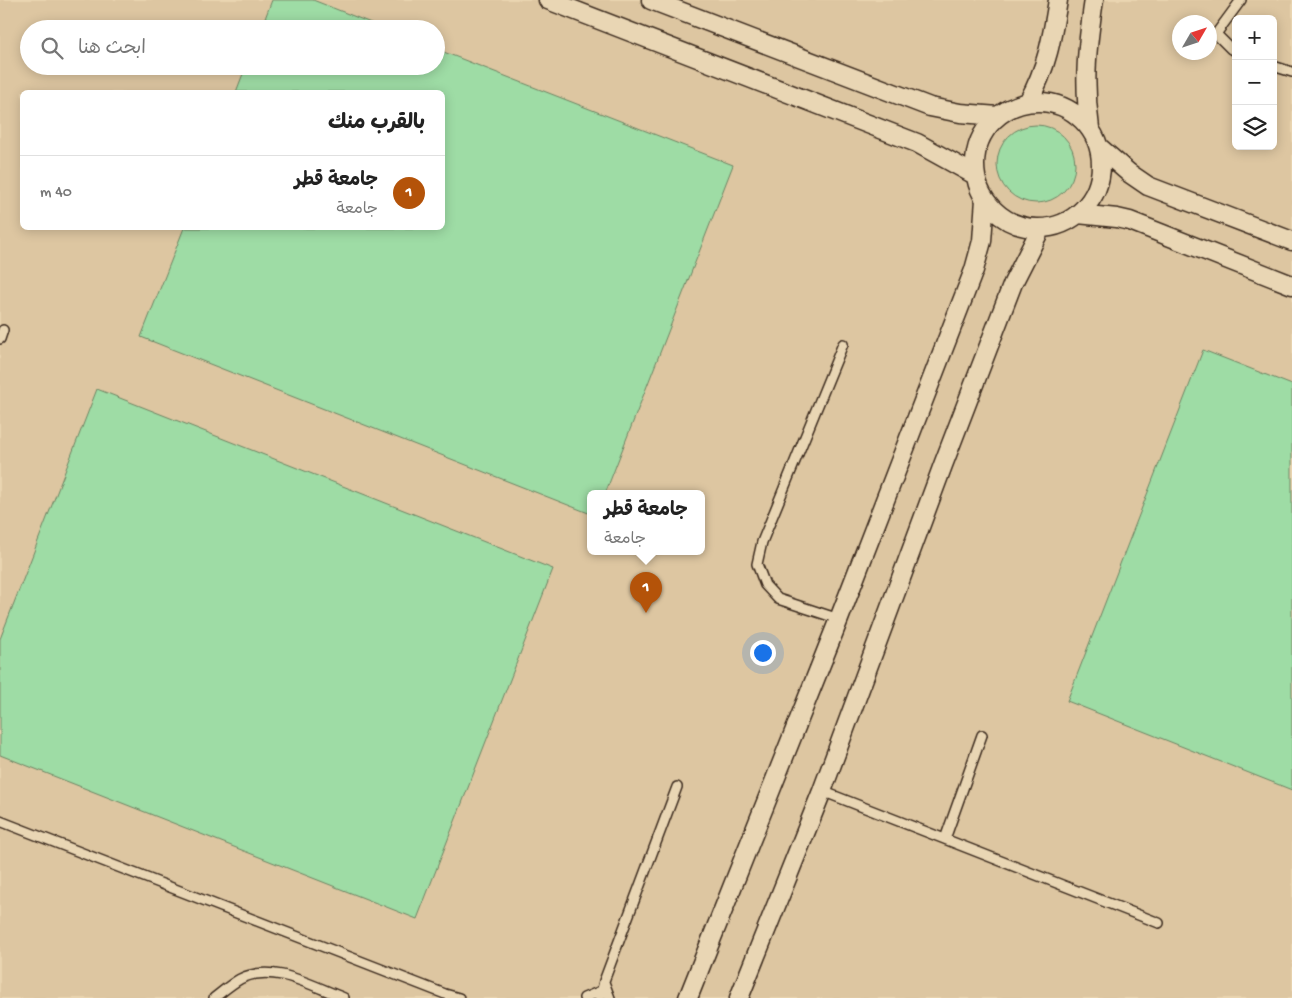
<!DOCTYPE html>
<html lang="ar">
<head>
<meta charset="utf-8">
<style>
  body { margin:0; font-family:"Gochi Hand","Playpen Sans Arabic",sans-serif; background:#f6f6f6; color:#222; direction:rtl }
  .controls { position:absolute; right:15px; top:15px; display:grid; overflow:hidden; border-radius:8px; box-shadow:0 2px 12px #0003 }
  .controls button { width:45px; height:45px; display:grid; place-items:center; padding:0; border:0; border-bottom:1px solid #e0e0e0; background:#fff; color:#222; font:25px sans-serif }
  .compass { position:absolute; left:1172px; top:15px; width:45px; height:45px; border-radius:50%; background:#fff; box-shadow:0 2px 12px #0003; rotate:51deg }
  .you { position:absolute; left:762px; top:652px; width:18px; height:18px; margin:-12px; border:4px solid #fff; border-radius:50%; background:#1a73e8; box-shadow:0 0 0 8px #1a73e833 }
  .badge { display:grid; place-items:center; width:32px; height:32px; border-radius:50%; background:#b45309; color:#fff; font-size:16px; font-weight:700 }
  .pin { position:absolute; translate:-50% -41px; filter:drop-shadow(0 1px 2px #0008) }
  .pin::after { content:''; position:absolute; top:26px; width:18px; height:15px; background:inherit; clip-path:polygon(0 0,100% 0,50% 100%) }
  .popup { position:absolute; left:587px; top:490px; width:118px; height:65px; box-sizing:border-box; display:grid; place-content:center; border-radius:8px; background:#fff; filter:drop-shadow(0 1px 4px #0005); font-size:16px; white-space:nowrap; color:#767676 }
  .popup b { font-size:19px; color:#222 }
  .popup::after { content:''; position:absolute; left:50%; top:100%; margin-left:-10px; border:10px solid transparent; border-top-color:#fff }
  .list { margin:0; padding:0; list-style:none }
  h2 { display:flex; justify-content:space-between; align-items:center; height:65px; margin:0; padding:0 20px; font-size:21px }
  h2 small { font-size:16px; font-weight:400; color:#767676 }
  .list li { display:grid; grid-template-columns:32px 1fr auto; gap:15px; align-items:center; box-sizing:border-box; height:75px; padding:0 20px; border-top:1px solid #e0e0e0 }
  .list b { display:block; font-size:19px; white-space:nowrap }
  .list p { margin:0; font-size:16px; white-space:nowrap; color:#767676 }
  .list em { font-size:16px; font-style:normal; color:#767676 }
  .icon { flex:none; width:28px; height:28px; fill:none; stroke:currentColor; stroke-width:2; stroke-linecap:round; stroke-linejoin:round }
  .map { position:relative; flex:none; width:1292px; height:998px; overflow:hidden; direction:ltr }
  .search { position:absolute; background:#fff; box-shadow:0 2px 12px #0003; left:20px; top:20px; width:425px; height:55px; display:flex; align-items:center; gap:12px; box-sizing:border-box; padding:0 18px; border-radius:28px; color:#767676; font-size:19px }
  .panel { position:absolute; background:#fff; box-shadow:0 2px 12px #0003; left:20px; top:90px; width:425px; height:140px; border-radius:8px; direction:rtl }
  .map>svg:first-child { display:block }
  .built { fill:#ddc6a1; fill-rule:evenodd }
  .green { fill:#9edca5; stroke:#6c8362 }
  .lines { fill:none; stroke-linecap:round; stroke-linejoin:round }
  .lane-casing { stroke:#3b2a1e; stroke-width:12 }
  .street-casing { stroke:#3b2a1e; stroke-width:21 }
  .lane { stroke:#e9d6b4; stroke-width:9 }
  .street { stroke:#e9d6b4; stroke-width:18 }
</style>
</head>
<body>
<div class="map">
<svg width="1292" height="998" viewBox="0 0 1292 998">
  <rect width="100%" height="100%" fill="#ead5b1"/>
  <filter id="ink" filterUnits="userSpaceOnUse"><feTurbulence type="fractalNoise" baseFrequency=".02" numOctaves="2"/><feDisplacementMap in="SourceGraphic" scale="10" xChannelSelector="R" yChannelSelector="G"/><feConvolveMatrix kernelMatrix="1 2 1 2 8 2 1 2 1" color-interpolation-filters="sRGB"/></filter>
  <g filter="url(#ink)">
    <path class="built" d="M 0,0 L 1292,0 L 1292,998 L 0,998 ZM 1236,19 L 1273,19 L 1273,146 L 1236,146 ZM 1180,22 L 1210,22 L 1210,52 L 1180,52 ZM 29,29 L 436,29 L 436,66 L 29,66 ZM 22,92 L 442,92 L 442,228 L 22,228 ZM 591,494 L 701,494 L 701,552 L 591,552 Z"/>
    <path class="green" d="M 272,0 L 313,0 L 386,29 L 261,29 Z
      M 436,49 L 733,165 L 605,494 L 591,494 L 591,514 L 141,337 L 184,228 L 442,228 L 442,92 L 236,92 L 246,66 L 436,66 Z
      M997 164a39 39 0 1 1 78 0a39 39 0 1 1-78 0Z
      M 1203,350 L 1292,385 L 1292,790 L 1067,701 Z
      M 97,389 L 553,569 L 417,919 L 0,755 L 0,639 Z"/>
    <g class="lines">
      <g class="lane-casing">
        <path id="lane" d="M 1236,51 L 1231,49 L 1216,34 L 1241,0
          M 1273,66 L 1292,72
          M 0,339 L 3,330
          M 839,619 L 778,599 L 765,585 L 757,564 L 762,542 L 843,344
          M 822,791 L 1159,923
          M 0,821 L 445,994 L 459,998
          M 945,839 L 982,735
          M 604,982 L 610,998
          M 214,998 C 222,992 231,984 240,979 C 273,962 312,986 344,998
          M 584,998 L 601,991
          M 600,998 L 604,981 L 677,787"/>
      </g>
      <g class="street-casing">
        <path id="street" d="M 548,0 L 917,143 L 975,175
          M 651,0 L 930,107 L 960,113 L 998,116
          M975 165a63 63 0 1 1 126 0a63 63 0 1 1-126 0Z
          M 1028,102 C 1047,68 1052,38 1058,0
          M 1090,128 C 1083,82 1087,46 1094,0
          M 1099,147 L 1129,173 L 1148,186 L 1292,241
          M 1078,214 L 1117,218 L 1130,221 L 1292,285
          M 688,998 L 839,619 L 974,270 L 982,241 L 985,199
          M 739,998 L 822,791 L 943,465 L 1013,283 L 1041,228"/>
      </g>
      <use href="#lane" class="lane"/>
      <use href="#street" class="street"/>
    </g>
  </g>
</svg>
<div class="controls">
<button>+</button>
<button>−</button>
<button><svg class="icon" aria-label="layers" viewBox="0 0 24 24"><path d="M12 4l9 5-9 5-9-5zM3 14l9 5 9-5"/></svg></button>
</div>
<svg class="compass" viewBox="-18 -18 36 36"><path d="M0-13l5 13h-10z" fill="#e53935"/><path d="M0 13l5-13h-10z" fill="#767676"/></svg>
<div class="you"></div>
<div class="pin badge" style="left:646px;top:613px">1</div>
<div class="popup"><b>جامعة قطر</b>جامعة</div>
<div class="search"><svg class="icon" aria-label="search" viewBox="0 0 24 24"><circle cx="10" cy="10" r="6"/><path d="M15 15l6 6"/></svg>ابحث هنا</div>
<section class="panel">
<h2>بالقرب منك<small></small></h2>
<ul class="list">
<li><span class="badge">1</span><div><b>جامعة قطر</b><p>جامعة</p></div><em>40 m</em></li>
</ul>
</section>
</div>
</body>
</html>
